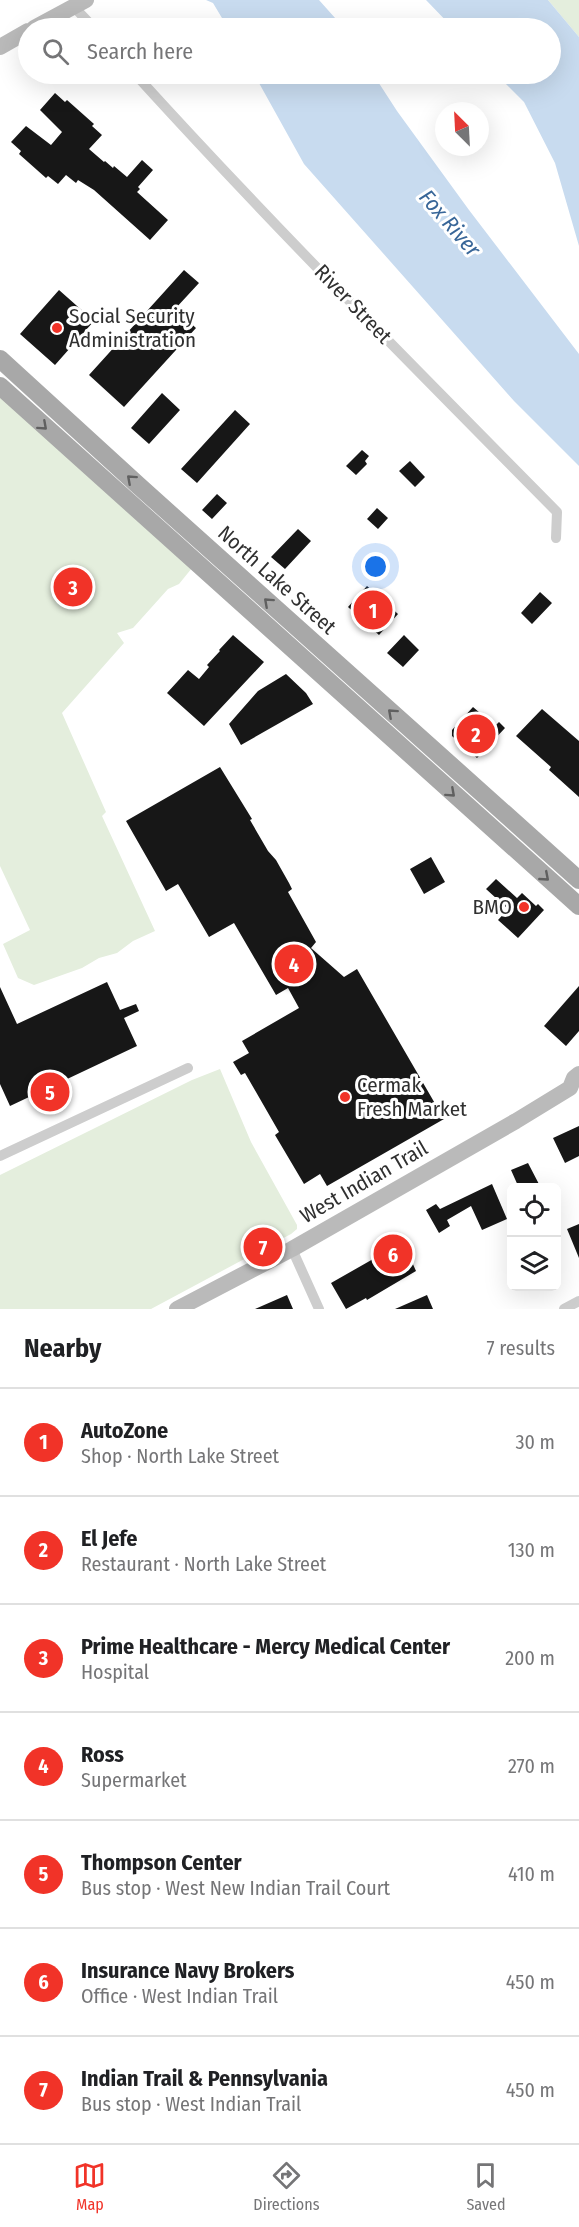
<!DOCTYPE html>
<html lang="en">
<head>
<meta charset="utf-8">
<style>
  body { margin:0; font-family:"Fira Sans Condensed",sans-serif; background:#f2f2f2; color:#202124 }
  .controls { position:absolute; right:18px; bottom:18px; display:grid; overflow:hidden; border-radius:9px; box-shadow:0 6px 24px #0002 }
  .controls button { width:54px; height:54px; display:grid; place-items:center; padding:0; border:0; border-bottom:2px solid #e0e0e0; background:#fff; color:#202124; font:30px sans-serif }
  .compass { position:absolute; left:435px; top:102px; width:54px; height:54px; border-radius:50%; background:#fff; box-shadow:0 6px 24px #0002; rotate:336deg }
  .you { position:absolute; left:376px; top:567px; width:21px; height:21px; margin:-15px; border:4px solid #fff; border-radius:50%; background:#1a73e8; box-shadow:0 0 0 9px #1a73e833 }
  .badge { display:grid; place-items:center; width:39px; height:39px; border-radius:50%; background:#f13328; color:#fff; font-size:20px; font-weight:700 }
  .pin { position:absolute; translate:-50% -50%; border:3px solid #fff; box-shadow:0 2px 6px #0006 }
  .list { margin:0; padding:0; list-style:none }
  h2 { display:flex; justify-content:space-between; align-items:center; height:78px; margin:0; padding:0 24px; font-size:26px }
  h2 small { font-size:20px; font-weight:400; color:#757577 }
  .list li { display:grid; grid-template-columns:39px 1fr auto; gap:18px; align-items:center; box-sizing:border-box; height:108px; padding:0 24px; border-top:2px solid #e0e0e0 }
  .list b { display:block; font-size:22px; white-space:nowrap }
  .list p { margin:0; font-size:20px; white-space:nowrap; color:#757577 }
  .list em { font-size:20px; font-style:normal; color:#757577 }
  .icon { flex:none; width:33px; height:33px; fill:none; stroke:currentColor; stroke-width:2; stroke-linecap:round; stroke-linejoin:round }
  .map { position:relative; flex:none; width:579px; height:1309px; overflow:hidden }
  .search { position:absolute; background:#fff; box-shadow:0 6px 24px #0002; left:18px; right:18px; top:18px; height:66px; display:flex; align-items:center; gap:15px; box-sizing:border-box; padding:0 21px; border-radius:33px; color:#757577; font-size:22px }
  .sheet { height:834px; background:#fff }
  nav { display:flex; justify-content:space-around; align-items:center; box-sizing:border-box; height:84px; border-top:2px solid #e0e0e0; background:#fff; font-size:16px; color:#757577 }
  nav a { display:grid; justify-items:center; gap:3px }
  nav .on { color:#f13328 }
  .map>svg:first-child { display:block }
  .green { fill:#e4eedd }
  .water { fill:#c8dbef }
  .building { fill:#171717 }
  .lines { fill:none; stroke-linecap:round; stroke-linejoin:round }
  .street { stroke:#cdcdcd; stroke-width:10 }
  .secondary { stroke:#bababa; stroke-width:16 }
  .primary { stroke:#a8a8a8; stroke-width:18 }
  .oneway { stroke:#606060 }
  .poi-dot { fill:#f13328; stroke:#fff; stroke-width:2 }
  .labels { text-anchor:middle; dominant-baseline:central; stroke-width:6; stroke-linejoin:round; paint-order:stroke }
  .street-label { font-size:21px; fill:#303030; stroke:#fff }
  .poi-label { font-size:21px; fill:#303030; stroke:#fff; text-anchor:start }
  .water-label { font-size:22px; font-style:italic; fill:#386698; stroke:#fff }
</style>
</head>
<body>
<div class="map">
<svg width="579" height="1309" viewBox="0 0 579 1309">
  <rect width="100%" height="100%" fill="#fff"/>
  <path class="green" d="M 548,0 L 579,0 L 579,37 Z
    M 0,393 L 192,568 L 179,584 L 168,589 L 133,628 L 117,633 L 124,643 L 62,713 L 106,812 L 102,816 L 155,931 L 133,941 L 117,953 L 99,958 L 82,968 L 34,985 L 18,978 L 3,944 L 30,930 L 0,866 Z
    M 220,1069 L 251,1142 L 297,1225 L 297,1229 L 291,1234 L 151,1309 L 0,1309 L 0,1175 L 192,1080 Z"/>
  <path class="water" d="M 206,0 L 319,0 L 344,28 L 228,28 L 213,3 Z
    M 426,0 L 548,0 L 579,37 L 579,246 L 555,163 L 524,102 L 496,74 L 550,74 L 550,28 L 453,28 Z
    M 254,74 L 373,74 L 397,111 L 469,210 L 579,354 L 579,466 L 514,401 L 304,164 Z"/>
  <path class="building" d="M 55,93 L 65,102 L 67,100 L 94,124 L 92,126 L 102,135 L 89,149 L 104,162 L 105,161 L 113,168 L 114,166 L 127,177 L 142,160 L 153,170 L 138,187 L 140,189 L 137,192 L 168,220 L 150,240 L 94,190 L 78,180 L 76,183 L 66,175 L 58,184 L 48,176 L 46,178 L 19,154 L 21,151 L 11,142 L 26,126 L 51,145 L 62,132 L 40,110 Z
    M 184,270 L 199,283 L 175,309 L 196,328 L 124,407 L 89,375 Z
    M 59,290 L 94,321 L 55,365 L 20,334 Z
    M 162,393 L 180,410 L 149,444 L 131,428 Z
    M 235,410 L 250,424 L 197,483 L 181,469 Z
    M 362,450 L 369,456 L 365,461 L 367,464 L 356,475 L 346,466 Z
    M 410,461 L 425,477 L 415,487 L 399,471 Z
    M 217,494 L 227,503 L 212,519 L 202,510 Z
    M 377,508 L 388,518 L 378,529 L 367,519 Z
    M 298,529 L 311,541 L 285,569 L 271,557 Z
    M 367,586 L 398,614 L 379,635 L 348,607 Z
    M 540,592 L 552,603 L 532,624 L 521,613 Z
    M 233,635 L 264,662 L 204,726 L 167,693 L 188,670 L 199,679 L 209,667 L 207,665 L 220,651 L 219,650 Z
    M 404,635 L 419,650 L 403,667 L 387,653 Z
    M 286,674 L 306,693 L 313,704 L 241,745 L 229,724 L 258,691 Z
    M 473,707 L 495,726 L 499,722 L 505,728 L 477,758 L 452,736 L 452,730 Z
    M 542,709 L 579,741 L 579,797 L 549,770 L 551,767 L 516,736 Z
    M 220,767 L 252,819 L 250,820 L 268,851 L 276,860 L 289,883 L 292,889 L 288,892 L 316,942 L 311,948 L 344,977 L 357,969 L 444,1119 L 327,1186 L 320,1174 L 304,1184 L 275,1135 L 279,1132 L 245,1073 L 241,1075 L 233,1062 L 249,1053 L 242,1041 L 299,1008 L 288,988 L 276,995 L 234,923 L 209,937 L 178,884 L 166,891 L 126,821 Z
    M 431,857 L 445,882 L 424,894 L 410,869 Z
    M 496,879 L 517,898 L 522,893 L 536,906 L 538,904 L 544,910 L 518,938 L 498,920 L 508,909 L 486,889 Z
    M 107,982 L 120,1010 L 136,1004 L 139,1011 L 124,1018 L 137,1046 L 10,1106 L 0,1084 L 0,987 L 17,1024 Z
    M 579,986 L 579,1031 L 566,1046 L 544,1026 Z
    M 579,1126 L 579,1156 L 565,1163 L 553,1138 Z
    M 528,1163 L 541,1188 L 519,1188 L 511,1170 Z
    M 492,1184 L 507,1219 L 482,1230 L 471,1206 L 447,1220 L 450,1226 L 439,1233 L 426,1210 L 436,1204 L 440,1209 Z
    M 579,1224 L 579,1258 L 567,1229 Z
    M 403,1242 L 416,1271 L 367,1300 L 366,1298 L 346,1309 L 331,1283 Z
    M 287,1295 L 293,1309 L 255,1309 Z
    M 427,1295 L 433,1309 L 395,1309 Z"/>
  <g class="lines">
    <path class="street" d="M 74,7 L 94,28
      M 135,74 C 271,224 415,368 557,512 L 556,538
      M 0,1156 L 188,1068
      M 292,1249 L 319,1309
      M 564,1309 L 579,1301"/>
    <path class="secondary" d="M 34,28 L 86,0
      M 0,47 L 28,31
      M 177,1309 L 292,1249 L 516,1121 L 570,1088 L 574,1078 L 579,1074"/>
    <path class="primary" d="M 0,359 L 139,486 L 579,880
      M 0,386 L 579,906"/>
  </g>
  <defs><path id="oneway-chevron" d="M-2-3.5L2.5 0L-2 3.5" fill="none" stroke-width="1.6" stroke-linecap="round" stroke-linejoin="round" transform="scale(1.5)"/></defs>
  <g class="oneway">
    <use href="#oneway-chevron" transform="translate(43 426) rotate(42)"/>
    <use href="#oneway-chevron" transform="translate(131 479) rotate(-138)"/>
    <use href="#oneway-chevron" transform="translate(268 602) rotate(-138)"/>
    <use href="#oneway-chevron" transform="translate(392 713) rotate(-138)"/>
    <use href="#oneway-chevron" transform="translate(451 793) rotate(42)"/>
    <use href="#oneway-chevron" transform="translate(545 877) rotate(41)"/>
  </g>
  <g class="poi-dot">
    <circle cx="57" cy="328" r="6"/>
    <circle cx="524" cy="907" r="6"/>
    <circle cx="345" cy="1097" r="6"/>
  </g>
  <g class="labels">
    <g class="street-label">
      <text transform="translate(353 304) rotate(46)">River Street</text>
      <text transform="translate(277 580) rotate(42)">North Lake Street</text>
      <text transform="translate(364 1182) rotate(-30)">West Indian Trail</text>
    </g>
    <g class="poi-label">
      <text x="69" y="316">Social Security<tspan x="69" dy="24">Administration</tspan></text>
      <text x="512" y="907" text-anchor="end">BMO</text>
      <text x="357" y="1085">Cermak<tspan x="357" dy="24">Fresh Market</tspan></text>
    </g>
    <g class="water-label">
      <text transform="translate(450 223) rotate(49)">Fox River</text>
    </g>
  </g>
</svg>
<div class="controls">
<button><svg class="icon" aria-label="locate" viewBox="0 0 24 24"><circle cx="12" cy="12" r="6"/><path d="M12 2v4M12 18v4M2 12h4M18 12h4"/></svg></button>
<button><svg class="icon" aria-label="layers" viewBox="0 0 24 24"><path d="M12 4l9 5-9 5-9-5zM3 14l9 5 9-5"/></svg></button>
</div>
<svg class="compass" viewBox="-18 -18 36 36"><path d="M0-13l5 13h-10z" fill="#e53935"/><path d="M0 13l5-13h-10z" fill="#757577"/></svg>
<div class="you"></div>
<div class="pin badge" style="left:373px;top:610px">1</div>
<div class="pin badge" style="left:476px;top:734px">2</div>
<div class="pin badge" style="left:73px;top:587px">3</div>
<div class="pin badge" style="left:294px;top:964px">4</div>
<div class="pin badge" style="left:50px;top:1092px">5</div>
<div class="pin badge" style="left:393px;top:1254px">6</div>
<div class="pin badge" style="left:263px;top:1247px">7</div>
<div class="search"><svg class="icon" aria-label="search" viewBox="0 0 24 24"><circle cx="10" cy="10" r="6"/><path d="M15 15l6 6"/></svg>Search here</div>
</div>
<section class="sheet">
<h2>Nearby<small>7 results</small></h2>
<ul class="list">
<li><span class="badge">1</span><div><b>AutoZone</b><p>Shop · North Lake Street</p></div><em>30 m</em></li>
<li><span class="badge">2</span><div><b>El Jefe</b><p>Restaurant · North Lake Street</p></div><em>130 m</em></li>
<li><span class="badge">3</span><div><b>Prime Healthcare - Mercy Medical Center</b><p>Hospital</p></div><em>200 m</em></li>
<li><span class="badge">4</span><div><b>Ross</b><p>Supermarket</p></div><em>270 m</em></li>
<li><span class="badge">5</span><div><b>Thompson Center</b><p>Bus stop · West New Indian Trail Court</p></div><em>410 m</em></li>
<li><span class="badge">6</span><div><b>Insurance Navy Brokers</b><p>Office · West Indian Trail</p></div><em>450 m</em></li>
<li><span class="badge">7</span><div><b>Indian Trail &amp; Pennsylvania</b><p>Bus stop · West Indian Trail</p></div><em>450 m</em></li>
</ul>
</section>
<nav>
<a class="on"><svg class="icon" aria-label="map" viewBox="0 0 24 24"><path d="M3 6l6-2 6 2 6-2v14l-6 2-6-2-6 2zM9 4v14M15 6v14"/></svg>Map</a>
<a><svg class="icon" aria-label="directions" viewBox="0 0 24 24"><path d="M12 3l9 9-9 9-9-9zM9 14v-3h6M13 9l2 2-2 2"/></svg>Directions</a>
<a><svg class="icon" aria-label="saved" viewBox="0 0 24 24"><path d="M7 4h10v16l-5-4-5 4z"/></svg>Saved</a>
</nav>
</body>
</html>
